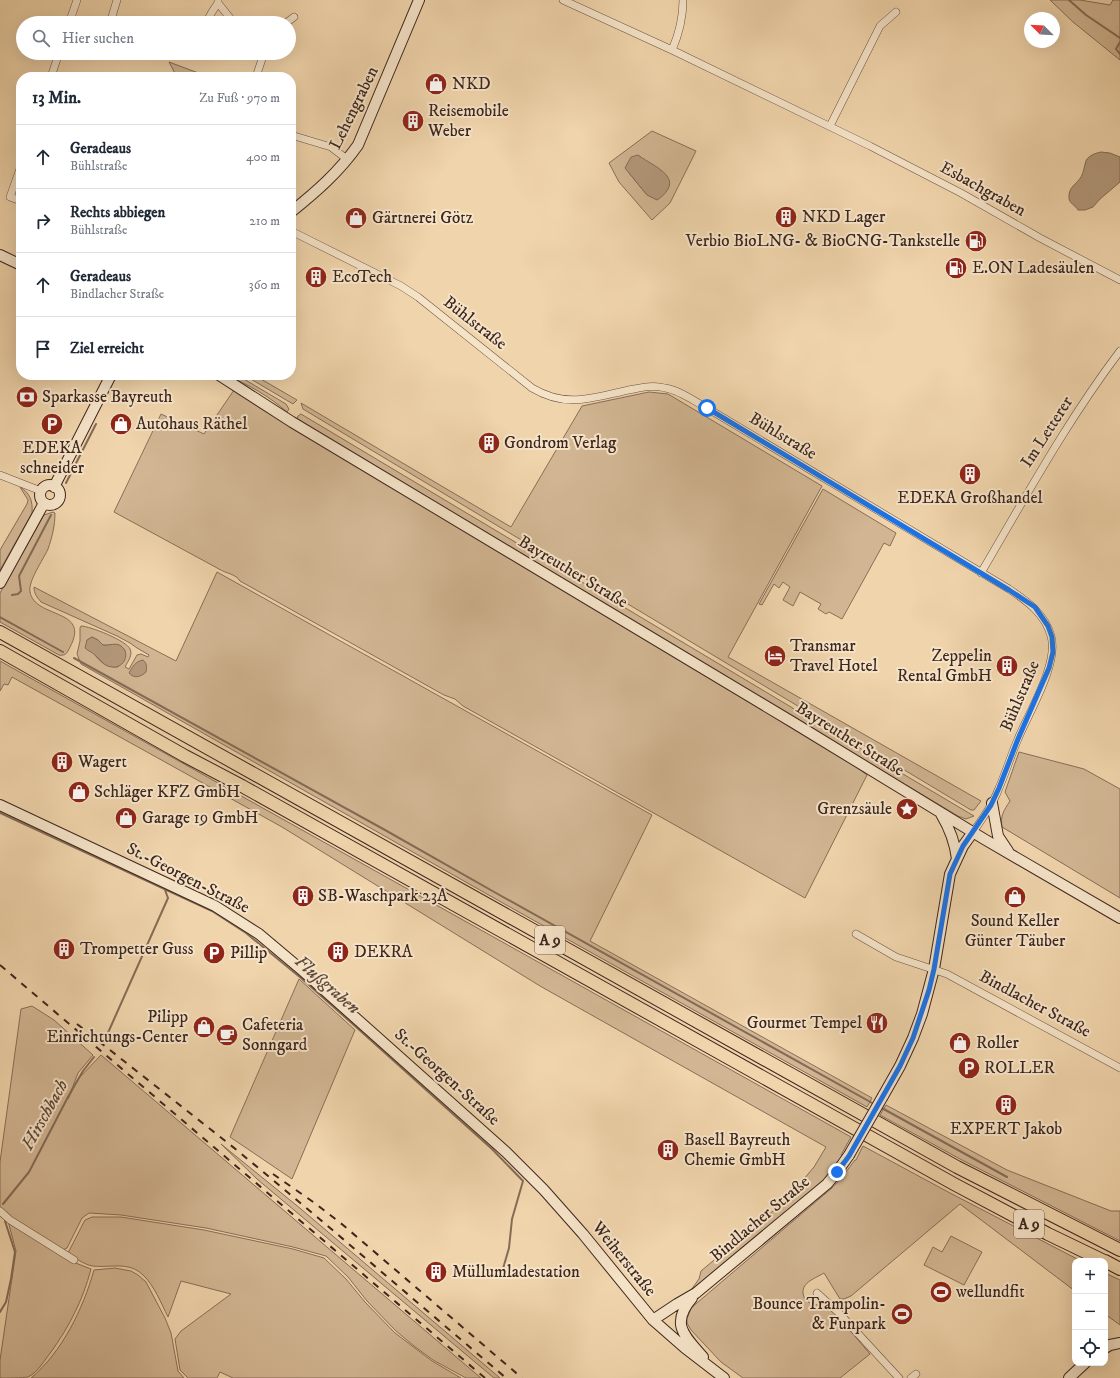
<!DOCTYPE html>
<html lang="de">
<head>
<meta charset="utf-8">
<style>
  body { margin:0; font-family:"IM FELL DW Pica",serif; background:#f2f2f3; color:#1f2937 }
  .controls { position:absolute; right:12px; bottom:12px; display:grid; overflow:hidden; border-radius:8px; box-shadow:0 4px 16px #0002 }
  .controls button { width:36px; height:36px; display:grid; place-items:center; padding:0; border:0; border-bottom:1px solid #e0e1e3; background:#fff; color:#1f2937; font:20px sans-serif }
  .compass { position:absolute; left:1024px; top:12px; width:36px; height:36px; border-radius:50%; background:#fff; box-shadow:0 4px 16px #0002; rotate:294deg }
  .stop { position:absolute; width:12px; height:12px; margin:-9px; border:3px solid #1a73e8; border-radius:50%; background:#fff }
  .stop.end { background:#1a73e8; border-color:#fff; box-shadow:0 1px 4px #0008 }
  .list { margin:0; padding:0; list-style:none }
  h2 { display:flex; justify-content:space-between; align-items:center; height:52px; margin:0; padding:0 16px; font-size:17px }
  h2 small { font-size:13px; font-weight:400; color:#747a83 }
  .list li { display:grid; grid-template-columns:26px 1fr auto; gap:12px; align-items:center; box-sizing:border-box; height:64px; padding:0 16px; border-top:1px solid #e0e1e3 }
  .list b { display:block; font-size:15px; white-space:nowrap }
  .list p { margin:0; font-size:13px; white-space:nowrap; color:#747a83 }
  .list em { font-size:13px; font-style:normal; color:#747a83 }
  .icon { flex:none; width:22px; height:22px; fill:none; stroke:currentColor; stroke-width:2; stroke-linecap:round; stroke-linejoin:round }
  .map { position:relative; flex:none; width:1120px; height:1378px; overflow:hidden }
  .search { position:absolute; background:#fff; box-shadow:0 4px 16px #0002; left:16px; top:16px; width:280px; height:44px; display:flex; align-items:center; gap:10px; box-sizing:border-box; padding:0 14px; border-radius:22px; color:#747a83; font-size:15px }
  .panel { position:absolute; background:#fff; box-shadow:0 4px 16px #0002; left:16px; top:72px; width:280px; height:308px; border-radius:16px }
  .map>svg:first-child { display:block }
  .green { fill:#d2b693; stroke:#886e58; fill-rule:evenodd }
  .water { fill:#b3997b; stroke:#846b56 }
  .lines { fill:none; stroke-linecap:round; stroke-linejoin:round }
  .stream { stroke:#846b56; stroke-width:2 }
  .street-casing { stroke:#6a5241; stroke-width:8 }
  .secondary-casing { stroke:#3d261e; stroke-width:12 }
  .highway-casing { stroke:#3d261e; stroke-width:14 }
  .street { stroke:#f5e3c8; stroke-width:7 }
  .secondary { stroke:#f5e3c8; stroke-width:10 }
  .highway { stroke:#f0d4ab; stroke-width:12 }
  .rail { stroke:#3d261e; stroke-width:2; stroke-dasharray:7 7; stroke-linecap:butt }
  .secondary-bridge-casing { stroke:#3d261e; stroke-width:12; stroke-linecap:butt }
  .secondary-bridge { stroke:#f5e3c8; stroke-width:10 }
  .route { stroke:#1a73e8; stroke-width:5 }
  .labels { text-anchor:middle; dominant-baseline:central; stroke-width:4; stroke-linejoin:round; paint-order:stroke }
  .shield { fill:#f5e3c8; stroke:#745f51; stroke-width:1 }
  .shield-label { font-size:16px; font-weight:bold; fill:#3d261e }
  .poi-label { font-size:17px; fill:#3d261e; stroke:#f5e3c8; text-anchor:start }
  .street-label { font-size:17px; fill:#3d261e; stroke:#f5e3c8 }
  .water-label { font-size:18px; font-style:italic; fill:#60483a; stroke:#f5e3c8 }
</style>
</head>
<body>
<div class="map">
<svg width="1120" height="1378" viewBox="0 0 1120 1378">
  <rect width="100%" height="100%" fill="#f0d4ab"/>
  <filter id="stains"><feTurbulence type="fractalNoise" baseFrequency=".005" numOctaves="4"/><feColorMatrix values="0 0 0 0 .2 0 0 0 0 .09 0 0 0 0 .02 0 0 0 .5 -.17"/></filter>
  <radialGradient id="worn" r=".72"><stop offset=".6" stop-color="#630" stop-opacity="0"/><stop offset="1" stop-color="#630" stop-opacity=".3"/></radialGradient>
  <path class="green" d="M 1050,0 L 1080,0 L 1110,5 L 1113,0 L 1120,0 L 1120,60 L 1073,22 Z
    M 169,62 L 201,74 L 195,77 L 177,77 Z
    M 652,131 L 696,151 L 670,203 L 652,220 L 619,182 L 609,163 ZM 638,155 L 646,162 L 647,195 L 629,173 Z
    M 226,375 L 237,375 L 286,404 L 289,409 L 287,412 C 269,396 249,385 226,375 Z
    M 244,375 L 254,375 L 297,400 L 293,404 Z
    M 234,390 L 847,760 L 867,775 L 805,898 L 463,706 L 455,699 L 444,695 L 240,581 C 236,574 225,573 219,569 C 184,550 149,531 114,512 L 161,414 L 204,434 Z
    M 649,392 L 668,394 L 822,486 L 728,657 L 981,801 L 974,810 L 971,810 L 303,409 L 301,403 L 511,527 L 582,406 Z
    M 301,414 L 903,774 L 974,816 L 966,819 L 958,816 L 297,420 L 298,416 Z
    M 20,487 C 30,493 33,501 32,513 L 0,570 L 0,550 L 27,504 L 28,500 Z
    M 823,489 L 896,533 L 890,546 L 884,543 L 842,619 L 829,612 L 826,614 L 818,609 L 821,604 L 800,592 L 793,606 L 783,600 L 790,587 L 783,582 L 779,588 L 774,584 L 762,605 L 759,604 Z
    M 53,512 L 55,513 C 55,526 52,537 48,549 C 43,560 28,581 30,592 C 35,619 91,608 70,647 C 67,653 66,656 59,655 L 0,622 L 0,593 L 44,515 Z
    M 217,572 L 652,815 L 590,941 L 872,1098 L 867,1107 L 501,902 L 81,664 L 77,654 L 80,641 L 80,628 L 81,626 C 90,626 127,641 130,649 C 133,655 128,661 125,667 L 129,669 L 137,655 L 141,654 L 148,657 L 149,655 L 137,648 L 130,643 L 117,636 L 41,602 C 37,597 34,594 34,587 L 176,661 ZM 92,637 L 98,640 L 103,645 C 112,646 118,642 125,650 L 118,667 C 101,668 93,654 87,640 Z
    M 0,661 L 851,1137 L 841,1155 L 843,1157 L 824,1181 L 722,1266 L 691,1290 L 699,1279 L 701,1271 L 785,1201 L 814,1167 L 826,1147 L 540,986 L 282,827 L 12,677 L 8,685 L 4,684 L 0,691 Z
    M 1019,752 L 1084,769 L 1120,789 L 1120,898 L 1002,827 C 1000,816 1004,810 1010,801 L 1005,792 Z
    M 299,979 L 355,1030 L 292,1179 L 230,1137 Z
    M 32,1006 L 54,1020 L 93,1055 L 78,1073 L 68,1099 L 78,1079 L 101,1055 L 481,1378 L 466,1378 L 433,1360 L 414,1346 L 396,1331 L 367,1301 L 348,1277 L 326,1256 L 293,1247 L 206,1228 L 121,1215 L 89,1213 L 82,1218 L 67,1248 L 63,1250 L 12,1219 L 0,1208 L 0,1162 L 21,1009 Z
    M 886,1105 L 1007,1170 L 1111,1211 L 1120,1211 L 1120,1241 L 960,1159 L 880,1115 Z
    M 221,1144 L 301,1209 L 500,1378 L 494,1378 L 257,1179 Z
    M 863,1146 L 950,1193 L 1081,1261 L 1075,1261 L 1075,1291 L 960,1204 L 851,1296 L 844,1299 L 840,1299 L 824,1273 C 816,1278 802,1282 803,1293 C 805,1309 825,1302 833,1311 C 846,1325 858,1340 870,1354 L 840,1378 L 743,1378 L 721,1362 L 691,1330 L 687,1323 L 687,1319 L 691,1308 L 832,1188 L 842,1177 L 855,1160 L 856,1160 Z
    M 92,1217 L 121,1217 L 204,1230 L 293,1249 L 324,1258 L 346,1279 L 365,1302 L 395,1333 L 432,1361 L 461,1378 L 233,1378 L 220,1372 L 217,1378 L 188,1378 L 180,1370 L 175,1339 L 181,1331 L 231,1294 L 181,1281 L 168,1317 C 161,1303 154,1285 143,1275 C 129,1261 110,1268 93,1266 C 85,1265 75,1258 68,1253 L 85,1220 Z
    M 8,1221 L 73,1262 L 91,1269 C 83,1300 69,1327 51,1352 C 44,1361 38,1372 28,1377 C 23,1378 6,1378 0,1378 L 0,1360 L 16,1251 Z
    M 951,1236 L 982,1252 L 964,1285 L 924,1265 L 933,1247 L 942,1252 Z
    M 115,1268 L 131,1271 L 138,1275 L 146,1282 L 165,1318 L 171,1333 L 178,1371 L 184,1378 L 31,1378 C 62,1352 83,1309 94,1270 Z
    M 1105,1273 L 1120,1280 L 1120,1325 L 1105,1314 Z"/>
  <path class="water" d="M 1101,152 L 1110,153 L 1120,157 L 1120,182 L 1100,199 L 1093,207 L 1085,210 L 1078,210 C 1076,206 1069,203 1069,198 C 1068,187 1077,184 1081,177 C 1084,172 1085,161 1087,159 C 1090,155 1096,153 1101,152 Z
    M 638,155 C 648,163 677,174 668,189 C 665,194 662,197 657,200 L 647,195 L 625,168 L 631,157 Z
    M 92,637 L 98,640 L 103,645 C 109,646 116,642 121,646 C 131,653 124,668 113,667 C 104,667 101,660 95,655 C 92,652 88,651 85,648 L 87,640 Z
    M 143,660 C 147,663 147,667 146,672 C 141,677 134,679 129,673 C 132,667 136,661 143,660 Z"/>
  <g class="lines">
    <path class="stream" d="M 1069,0 L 1086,15 L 1120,38
      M 1120,42 L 1116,49 L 1120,54
      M 66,483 L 96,424
      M 12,595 L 18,594 L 21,591 L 19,576 L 51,515
      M 0,617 L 63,652
      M 74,658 L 385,830 L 496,893 L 874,1104
      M 0,813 L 212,911 L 246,933 L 301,978 L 355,1026 L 492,1149 L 523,1181 L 512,1219 L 509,1248 L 502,1272
      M 107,1035 L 168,898 L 165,890
      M 880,1107 L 1007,1177
      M 3,1204 L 29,1172 L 69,1095 L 83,1071 L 94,1057
      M 0,1312 L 6,1302 L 11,1279 L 15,1252 L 5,1221"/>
    <g class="street-casing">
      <path id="street" d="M 218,0 L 218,3 L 234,23
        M 563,0 L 672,50 L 870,146 L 961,193 L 1040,238 L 1120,280
        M 69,23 L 77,0
        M 110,23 L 117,0
        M 206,23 L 212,12 L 218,3
        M 286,23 L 294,17
        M 672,50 C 679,34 683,18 683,0
        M 51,77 L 59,53
        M 256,77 L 264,53
        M 830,126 L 880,26 L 896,12
        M 291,135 L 331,147 L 348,160
        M 21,166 L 10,197 L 21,201
        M 291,231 L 401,286 L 418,297 L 532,388 C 569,410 596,396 634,389 C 644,387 654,385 665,388 C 679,390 694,401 707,408 L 1009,589 C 1027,601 1045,614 1051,636 C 1059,664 1029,712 1018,739 C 1011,755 1006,772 999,788 C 993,804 983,818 973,832
        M 0,475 L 41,491
        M 981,573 C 1025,498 1067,421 1120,351
        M 856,934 L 896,957 L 947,974 L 1120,1068
        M 0,1211 L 10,1220 L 74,1260
        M 817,1293 L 839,1313 L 899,1378
        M 911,1378 L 916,1374"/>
    </g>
    <g class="secondary-casing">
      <path id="secondary" d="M 291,212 C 316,192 339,172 358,145 L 419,0
        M 0,255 L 21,265
        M 219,375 L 292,422 L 794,723 L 984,839 L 1120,918
        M40 495a10 10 0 1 1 20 0a10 10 0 1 1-20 0Z
        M 54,487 L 111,375
        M 0,583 L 44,503
        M 992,803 L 998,836 L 1008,851
        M 0,805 L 215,906 L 259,934 L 303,971 L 506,1152 L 544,1190 L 583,1234 L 653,1320 L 685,1348 L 724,1378
        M 941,814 C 950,829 955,842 957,859
        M 883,1096 L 900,1066 L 913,1038 L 922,1014 L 934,969 L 950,874 L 963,846 L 973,832
        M 692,1298 C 670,1324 684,1335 703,1357
        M 653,1320 L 677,1304 L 696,1293 L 827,1184 L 837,1172 L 849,1155
        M 1105,1348 L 1110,1345 L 1120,1343
        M 1069,1378 L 1085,1363"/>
    </g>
    <g class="highway-casing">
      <path id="highway" d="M 0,632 L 957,1167 L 1120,1250
        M 0,651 L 185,756 L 242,786 L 954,1184 L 1048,1234 L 1104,1261
        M 1105,1261 L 1120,1269"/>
    </g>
    <use href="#street" class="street"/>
    <use href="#secondary" class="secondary"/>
    <use href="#highway" class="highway"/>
    <path class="rail" d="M 0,965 L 485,1378
      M 77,1024 L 238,1151 L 316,1216 L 506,1378
      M 273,1174 L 316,1204 L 343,1225 L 522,1378"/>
    <g class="secondary-bridge-casing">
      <path id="secondary-bridge" d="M 849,1155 L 883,1096"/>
    </g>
    <use href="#secondary-bridge" class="secondary-bridge"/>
  </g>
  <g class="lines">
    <path class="route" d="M 707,408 L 1009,590 L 1035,607 L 1048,626 L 1052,637 L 1053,652 L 1049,668 L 1018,739 L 999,788 L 991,805 L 963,846 L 950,874 L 934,969 L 929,990 L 913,1038 L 900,1066 L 849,1156 L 837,1172"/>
  </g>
  <defs>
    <g id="shop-disc" transform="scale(1.15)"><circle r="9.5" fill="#8f2418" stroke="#f5e3c8"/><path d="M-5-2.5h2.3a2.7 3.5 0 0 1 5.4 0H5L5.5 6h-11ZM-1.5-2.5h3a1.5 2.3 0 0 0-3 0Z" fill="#fff"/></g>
    <g id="building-disc" transform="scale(1.15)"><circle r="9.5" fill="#8f2418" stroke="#f5e3c8"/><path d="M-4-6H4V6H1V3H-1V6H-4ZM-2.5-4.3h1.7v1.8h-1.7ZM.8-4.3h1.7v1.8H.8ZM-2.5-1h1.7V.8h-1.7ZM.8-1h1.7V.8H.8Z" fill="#fff"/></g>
    <g id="fuel-disc" transform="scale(1.15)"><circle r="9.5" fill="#8f2418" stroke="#f5e3c8"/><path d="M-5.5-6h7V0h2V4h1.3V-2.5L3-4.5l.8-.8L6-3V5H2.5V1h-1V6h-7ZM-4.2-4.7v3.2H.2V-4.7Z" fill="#fff"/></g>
    <g id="bank-disc" transform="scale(1.15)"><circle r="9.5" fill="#8f2418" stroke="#f5e3c8"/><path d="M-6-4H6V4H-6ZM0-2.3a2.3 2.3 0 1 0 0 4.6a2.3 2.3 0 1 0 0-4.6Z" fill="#fff"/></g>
    <g id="parking-disc" transform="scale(1.15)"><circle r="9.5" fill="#8f2418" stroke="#f5e3c8"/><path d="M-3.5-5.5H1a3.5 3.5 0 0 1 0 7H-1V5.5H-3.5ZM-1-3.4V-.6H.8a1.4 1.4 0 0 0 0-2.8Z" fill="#fff"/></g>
    <g id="hotel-disc" transform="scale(1.15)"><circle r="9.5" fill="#8f2418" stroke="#f5e3c8"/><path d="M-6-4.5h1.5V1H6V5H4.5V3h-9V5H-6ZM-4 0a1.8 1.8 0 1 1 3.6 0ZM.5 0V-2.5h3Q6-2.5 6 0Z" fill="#fff"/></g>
    <g id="sight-disc" transform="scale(1.15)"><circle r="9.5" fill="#8f2418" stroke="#f5e3c8"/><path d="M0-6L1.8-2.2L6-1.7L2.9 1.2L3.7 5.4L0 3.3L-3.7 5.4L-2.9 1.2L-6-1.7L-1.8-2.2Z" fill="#fff"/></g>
    <g id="restaurant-disc" transform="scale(1.15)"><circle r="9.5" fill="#8f2418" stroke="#f5e3c8"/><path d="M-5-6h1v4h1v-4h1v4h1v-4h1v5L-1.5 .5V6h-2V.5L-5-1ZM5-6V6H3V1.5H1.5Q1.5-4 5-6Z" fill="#fff"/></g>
    <g id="cafe-disc" transform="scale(1.15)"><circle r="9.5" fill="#8f2418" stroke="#f5e3c8"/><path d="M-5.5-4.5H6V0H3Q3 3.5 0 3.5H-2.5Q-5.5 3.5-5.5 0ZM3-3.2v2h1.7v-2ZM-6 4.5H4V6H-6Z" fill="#fff"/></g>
    <g id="stadium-disc" transform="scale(1.15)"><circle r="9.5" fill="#8f2418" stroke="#f5e3c8"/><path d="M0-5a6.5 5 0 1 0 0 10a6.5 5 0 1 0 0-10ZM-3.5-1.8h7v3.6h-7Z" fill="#fff"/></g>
  </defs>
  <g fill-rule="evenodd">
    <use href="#shop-disc" x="436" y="84"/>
    <use href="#building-disc" x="413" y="121"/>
    <use href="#building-disc" x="786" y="217"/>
    <use href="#shop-disc" x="356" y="218"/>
    <use href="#fuel-disc" x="976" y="241"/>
    <use href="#fuel-disc" x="956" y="268"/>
    <use href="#building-disc" x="316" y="277"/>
    <use href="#bank-disc" x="27" y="397"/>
    <use href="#parking-disc" x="52" y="424"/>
    <use href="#shop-disc" x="121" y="424"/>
    <use href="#building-disc" x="489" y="443"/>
    <use href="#building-disc" x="970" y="474"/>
    <use href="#hotel-disc" x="775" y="656"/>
    <use href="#building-disc" x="1007" y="666"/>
    <use href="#building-disc" x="62" y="762"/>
    <use href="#shop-disc" x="79" y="792"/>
    <use href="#sight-disc" x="907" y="809"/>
    <use href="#shop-disc" x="126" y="818"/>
    <use href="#building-disc" x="303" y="896"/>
    <use href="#shop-disc" x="1015" y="897"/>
    <use href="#building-disc" x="64" y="949"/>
    <use href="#building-disc" x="338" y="952"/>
    <use href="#parking-disc" x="214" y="953"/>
    <use href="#restaurant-disc" x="877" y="1023"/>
    <use href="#shop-disc" x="204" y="1027"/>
    <use href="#cafe-disc" x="227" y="1035"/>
    <use href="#shop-disc" x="960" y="1043"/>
    <use href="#parking-disc" x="969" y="1068"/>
    <use href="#building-disc" x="1006" y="1105"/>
    <use href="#building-disc" x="668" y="1150"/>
    <use href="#building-disc" x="436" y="1272"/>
    <use href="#stadium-disc" x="941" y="1292"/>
    <use href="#stadium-disc" x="902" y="1314"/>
  </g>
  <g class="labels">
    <g class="shield">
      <rect x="535" y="926" width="30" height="28" rx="3"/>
      <rect x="1014" y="1210" width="30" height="28" rx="3"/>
    </g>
    <g class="shield-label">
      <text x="550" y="940">A 9</text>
      <text x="1029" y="1224">A 9</text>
    </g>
    <g class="poi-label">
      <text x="452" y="84">NKD</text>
      <text x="428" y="111">Reisemobile<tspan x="428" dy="20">Weber</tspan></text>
      <text x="802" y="217">NKD Lager</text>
      <text x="372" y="218">Gärtnerei Götz</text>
      <text x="960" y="241" text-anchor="end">Verbio BioLNG- &amp; BioCNG-Tankstelle</text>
      <text x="972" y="268">E.ON Ladesäulen</text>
      <text x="332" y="277">EcoTech</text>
      <text x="42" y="397">Sparkasse Bayreuth</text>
      <text x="136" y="424">Autohaus Räthel</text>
      <text x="504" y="443">Gondrom Verlag</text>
      <text x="52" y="448" text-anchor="middle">EDEKA<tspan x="52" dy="20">schneider</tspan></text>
      <text x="970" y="498" text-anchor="middle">EDEKA Großhandel</text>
      <text x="790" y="646">Transmar<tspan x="790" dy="20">Travel Hotel</tspan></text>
      <text x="992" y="656" text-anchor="end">Zeppelin<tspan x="992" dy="20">Rental GmbH</tspan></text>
      <text x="78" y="762">Wagert</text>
      <text x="94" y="792">Schläger KFZ GmbH</text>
      <text x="892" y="809" text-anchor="end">Grenzsäule</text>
      <text x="142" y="818">Garage 19 GmbH</text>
      <text x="318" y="896">SB-Waschpark 23A</text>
      <text x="1015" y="921" text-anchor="middle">Sound Keller<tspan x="1015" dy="20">Günter Täuber</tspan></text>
      <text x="80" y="949">Trompetter Guss</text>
      <text x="354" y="952">DEKRA</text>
      <text x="230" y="953">Pillip</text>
      <text x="188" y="1017" text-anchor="end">Pilipp<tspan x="188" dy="20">Einrichtungs-Center</tspan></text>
      <text x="862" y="1023" text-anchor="end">Gourmet Tempel</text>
      <text x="242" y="1025">Cafeteria<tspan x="242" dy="20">Sonngard</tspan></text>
      <text x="976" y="1043">Roller</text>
      <text x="984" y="1068">ROLLER</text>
      <text x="1006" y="1129" text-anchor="middle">EXPERT Jakob</text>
      <text x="684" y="1140">Basell Bayreuth<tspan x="684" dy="20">Chemie GmbH</tspan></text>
      <text x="452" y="1272">Müllumladestation</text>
      <text x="956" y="1292">wellundfit</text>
      <text x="886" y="1304" text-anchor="end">Bounce Trampolin-<tspan x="886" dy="20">&amp; Funpark</tspan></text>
    </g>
    <g class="street-label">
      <text transform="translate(354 108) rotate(-64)">Lehengraben</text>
      <text transform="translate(983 189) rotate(29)">Esbachgraben</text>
      <text transform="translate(475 323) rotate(38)">Bühlstraße</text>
      <text transform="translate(1047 432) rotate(-57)">Im Letterer</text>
      <text transform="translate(783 436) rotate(31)">Bühlstraße</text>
      <text transform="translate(573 572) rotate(31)">Bayreuther Straße</text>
      <text transform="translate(1020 696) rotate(-67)">Bühlstraße</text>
      <text transform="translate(850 739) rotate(32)">Bayreuther Straße</text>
      <text transform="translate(188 878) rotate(27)">St.-Georgen-Straße</text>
      <text transform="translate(1035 1004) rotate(28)">Bindlacher Straße</text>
      <text transform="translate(447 1077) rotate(42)">St.-Georgen-Straße</text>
      <text transform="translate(760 1219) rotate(-40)">Bindlacher Straße</text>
      <text transform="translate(624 1259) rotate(51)">Weiherstraße</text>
    </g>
    <g class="water-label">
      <text transform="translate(327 985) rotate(41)">Flußgraben</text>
      <text transform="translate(45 1115) rotate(-61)">Hirschbach</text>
    </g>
  </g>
  <rect width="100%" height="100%" filter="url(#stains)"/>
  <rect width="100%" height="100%" fill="url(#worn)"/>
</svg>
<div class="controls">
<button>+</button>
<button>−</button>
<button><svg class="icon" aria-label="locate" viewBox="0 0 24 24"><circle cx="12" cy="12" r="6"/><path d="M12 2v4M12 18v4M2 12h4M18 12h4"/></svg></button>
</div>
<svg class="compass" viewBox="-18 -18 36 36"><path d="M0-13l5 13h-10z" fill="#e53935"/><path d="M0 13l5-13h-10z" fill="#747a83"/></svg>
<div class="stop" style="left:707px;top:408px"></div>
<div class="stop end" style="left:837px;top:1172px"></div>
<div class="search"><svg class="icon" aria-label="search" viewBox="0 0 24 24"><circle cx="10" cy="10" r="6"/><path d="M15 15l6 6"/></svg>Hier suchen</div>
<section class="panel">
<h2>13 Min.<small>Zu Fuß · 970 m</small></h2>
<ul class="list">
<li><svg class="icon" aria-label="ahead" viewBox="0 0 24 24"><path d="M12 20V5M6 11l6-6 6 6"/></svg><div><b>Geradeaus</b><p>Bühlstraße</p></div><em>400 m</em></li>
<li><svg class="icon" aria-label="right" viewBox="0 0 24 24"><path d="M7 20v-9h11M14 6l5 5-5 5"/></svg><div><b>Rechts abbiegen</b><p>Bühlstraße</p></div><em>210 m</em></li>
<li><svg class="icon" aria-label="ahead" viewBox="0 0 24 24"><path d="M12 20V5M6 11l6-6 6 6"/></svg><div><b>Geradeaus</b><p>Bindlacher Straße</p></div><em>360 m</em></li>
<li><svg class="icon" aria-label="arrive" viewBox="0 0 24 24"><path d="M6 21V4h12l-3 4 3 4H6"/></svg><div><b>Ziel erreicht</b></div></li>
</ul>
</section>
</div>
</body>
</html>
